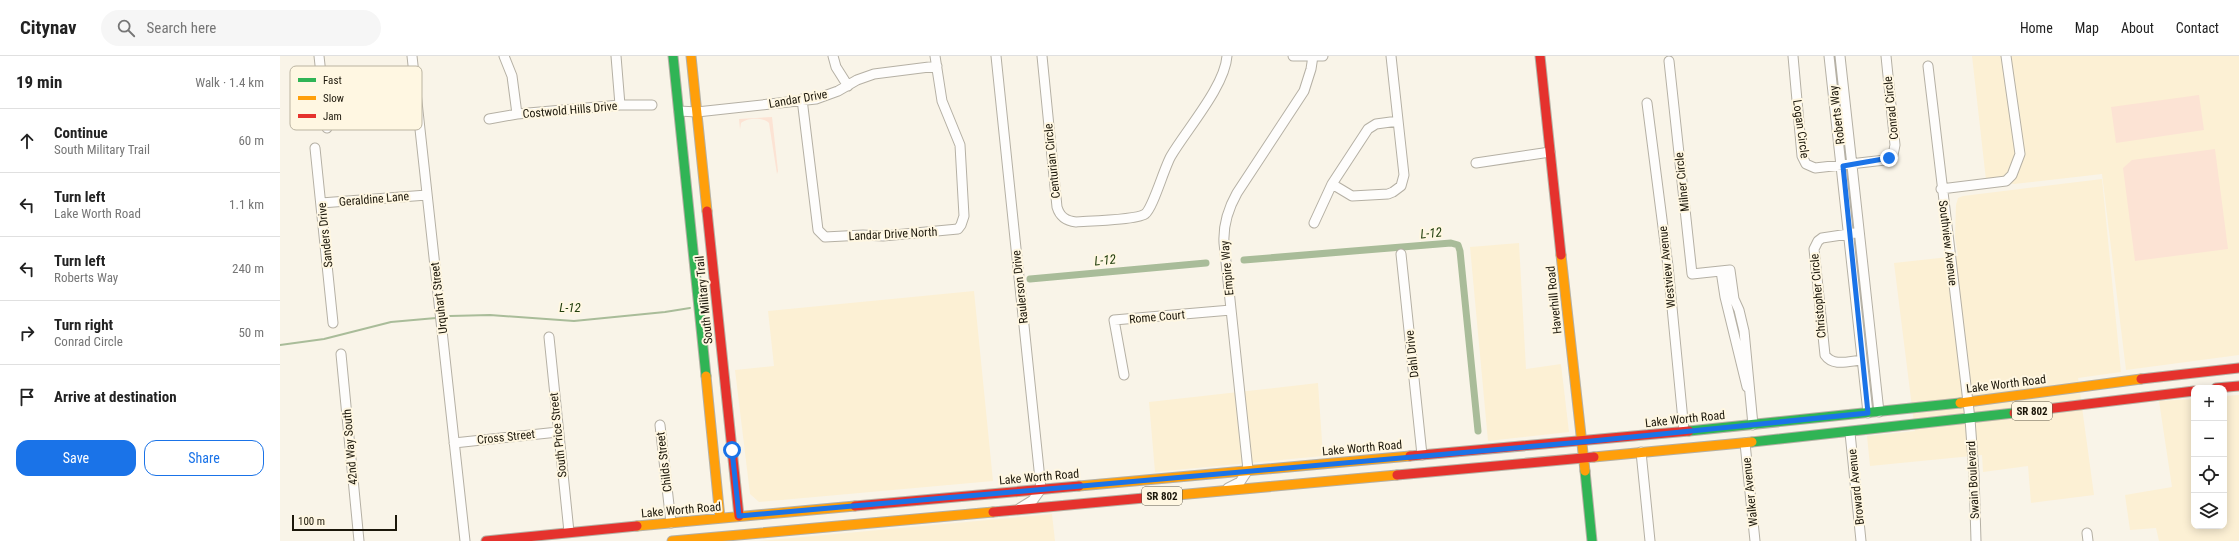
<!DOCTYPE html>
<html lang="en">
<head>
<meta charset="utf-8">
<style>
  body { margin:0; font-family:"Roboto Condensed",sans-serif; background:#f6f6f6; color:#222 }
  .controls { position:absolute; right:12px; bottom:12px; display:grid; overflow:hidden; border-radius:8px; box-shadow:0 2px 10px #0003 }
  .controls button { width:36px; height:36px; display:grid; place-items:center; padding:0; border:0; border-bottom:1px solid #e0e0e0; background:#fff; color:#222; font:20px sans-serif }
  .scale { position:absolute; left:12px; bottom:10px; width:105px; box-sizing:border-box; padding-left:4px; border:2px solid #1c170a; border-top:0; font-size:11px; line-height:14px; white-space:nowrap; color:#1c170a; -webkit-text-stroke:3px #fff7e2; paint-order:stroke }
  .stop { position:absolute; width:12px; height:12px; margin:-9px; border:3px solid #1a73e8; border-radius:50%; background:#fff }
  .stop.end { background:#1a73e8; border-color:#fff; box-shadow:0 1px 4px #0008 }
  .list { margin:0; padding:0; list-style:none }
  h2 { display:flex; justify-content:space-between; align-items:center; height:52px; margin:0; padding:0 16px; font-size:17px }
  h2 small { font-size:13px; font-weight:400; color:#767676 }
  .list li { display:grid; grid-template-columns:26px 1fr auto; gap:12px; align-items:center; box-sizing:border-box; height:64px; padding:0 16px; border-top:1px solid #e0e0e0 }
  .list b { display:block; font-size:15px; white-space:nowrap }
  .list p { margin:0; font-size:13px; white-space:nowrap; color:#767676 }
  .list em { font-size:13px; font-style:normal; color:#767676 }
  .actions { display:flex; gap:8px; padding:12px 16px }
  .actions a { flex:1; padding:9px 0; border:1px solid #1a73e8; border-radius:12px; text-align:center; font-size:14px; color:#1a73e8 }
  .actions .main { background:#1a73e8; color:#fff }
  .icon { flex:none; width:22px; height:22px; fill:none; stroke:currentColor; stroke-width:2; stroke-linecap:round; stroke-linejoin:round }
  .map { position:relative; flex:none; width:1959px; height:485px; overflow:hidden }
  header { display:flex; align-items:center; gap:24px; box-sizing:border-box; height:56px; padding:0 20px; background:#fff; border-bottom:1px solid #e0e0e0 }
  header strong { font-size:19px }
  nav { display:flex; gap:22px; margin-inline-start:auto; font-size:14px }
  .search { width:280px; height:36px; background:#f6f6f6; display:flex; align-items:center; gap:10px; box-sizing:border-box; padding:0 14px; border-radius:22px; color:#767676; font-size:15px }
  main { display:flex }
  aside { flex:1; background:#fff }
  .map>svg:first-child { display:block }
  .built { fill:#fcf0d4 }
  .green { fill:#fce3d4 }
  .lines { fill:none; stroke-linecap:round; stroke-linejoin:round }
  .stream { stroke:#a9bc99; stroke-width:2 }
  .canal { stroke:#a9bc99; stroke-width:7 }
  .street-casing { stroke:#b5b0a4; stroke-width:11 }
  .fast-casing { stroke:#b5b0a4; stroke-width:11 }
  .slow-casing { stroke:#b5b0a4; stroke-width:11 }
  .jam-casing { stroke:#b5b0a4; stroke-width:11 }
  .street { stroke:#fefdfc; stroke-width:9 }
  .fast { stroke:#30b455; stroke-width:9 }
  .slow { stroke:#ff9f0a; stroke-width:9 }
  .jam { stroke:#e5322d; stroke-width:9 }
  .route { stroke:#1a73e8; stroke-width:5 }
  .labels { text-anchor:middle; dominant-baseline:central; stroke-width:4; stroke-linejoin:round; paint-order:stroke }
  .shield { fill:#fff7e2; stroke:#605a4b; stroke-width:1 }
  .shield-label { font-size:11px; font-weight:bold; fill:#1c170a }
  .street-label { font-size:12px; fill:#1c170a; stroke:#fff7e2 }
  .water-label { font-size:13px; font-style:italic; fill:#223f0d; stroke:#fff7e2 }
  .key { fill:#fff7e2; stroke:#bbb4a1; stroke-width:1 }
  .key-label { font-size:11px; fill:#1c170a }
</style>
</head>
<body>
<header>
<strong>Citynav</strong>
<div class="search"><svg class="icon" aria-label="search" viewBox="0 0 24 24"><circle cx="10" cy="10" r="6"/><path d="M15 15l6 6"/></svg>Search here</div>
<nav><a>Home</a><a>Map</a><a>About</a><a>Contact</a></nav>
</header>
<main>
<aside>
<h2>19 min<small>Walk · 1.4 km</small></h2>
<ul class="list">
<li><svg class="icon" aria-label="ahead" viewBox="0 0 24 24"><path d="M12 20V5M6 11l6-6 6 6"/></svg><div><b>Continue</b><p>South Military Trail</p></div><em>60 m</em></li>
<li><svg class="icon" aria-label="left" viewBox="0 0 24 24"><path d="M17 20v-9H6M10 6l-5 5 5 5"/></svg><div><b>Turn left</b><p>Lake Worth Road</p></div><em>1.1 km</em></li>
<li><svg class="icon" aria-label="left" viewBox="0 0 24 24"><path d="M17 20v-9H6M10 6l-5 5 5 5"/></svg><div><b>Turn left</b><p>Roberts Way</p></div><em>240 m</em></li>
<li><svg class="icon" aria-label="right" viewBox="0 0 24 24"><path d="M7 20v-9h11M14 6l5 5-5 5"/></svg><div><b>Turn right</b><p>Conrad Circle</p></div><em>50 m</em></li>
<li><svg class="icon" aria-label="arrive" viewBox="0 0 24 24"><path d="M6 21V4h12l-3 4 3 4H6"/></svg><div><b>Arrive at destination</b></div></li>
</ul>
<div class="actions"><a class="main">Save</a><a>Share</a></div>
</aside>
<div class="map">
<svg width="1959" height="485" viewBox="0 0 1959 485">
  <rect width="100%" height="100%" fill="#f9f4e8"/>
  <path class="built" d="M 1692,0 L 1959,0 L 1959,299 L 1846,314 L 1822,118 L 1734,128 L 1706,124 Z
    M 1822,123 L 1841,316 L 1798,322 L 1814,439 L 1751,447 L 1748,410 L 1703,416 L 1702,399 L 1590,410 L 1587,380 L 1635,375 L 1614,207 L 1678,200 L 1675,181 L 1676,149 L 1678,142 L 1683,140 Z
    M 1239,187 L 1246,313 L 1281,308 L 1289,376 L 1208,385 L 1190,191 Z
    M 694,235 L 713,425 L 479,446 L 470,438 L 455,314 L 494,310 L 488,255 Z
    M 1038,327 L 1043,400 L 875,416 L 869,346 Z
    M 1959,339 L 1959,485 L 1879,485 L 1876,472 L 1850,474 L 1845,439 L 1892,431 L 1879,345 L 1914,343 L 1914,470 L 1944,470 L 1944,340 Z
    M 772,458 L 775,485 L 478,485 L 479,485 Z"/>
  <path class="green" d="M 1919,39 L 1924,74 L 1836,87 L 1831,51 Z
    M 492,61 L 498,115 L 497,118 L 489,67 C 483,61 467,62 461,67 L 460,73 L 459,63 Z
    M 1935,93 L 1948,193 L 1855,205 L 1843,112 L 1852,104 Z"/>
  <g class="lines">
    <path class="stream" d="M 170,260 L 210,259 L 294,265 L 385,256 L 410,252
      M 0,289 L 44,283 L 111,266 L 156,262"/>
    <path class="canal" d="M 964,204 L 1171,187 L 1178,189 L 1180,195 L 1198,375
      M 750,223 L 926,207"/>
    <g class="street-casing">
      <path id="street" d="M 39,0 L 47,72
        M 132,0 L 185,485
        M 224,0 L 232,20 L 237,58
        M 336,0 L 340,49
        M 553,0 L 556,11 L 568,30
        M 716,0 L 761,433 L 753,444 L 740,452
        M 762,0 L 777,151 C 780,161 786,165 796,166 C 809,165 856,164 865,158 C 873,152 884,112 891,100 C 907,73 945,30 947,0
        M 1013,0 L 1043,0
        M 1513,0 L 1522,100 L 1526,108 L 1535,112 L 1605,104 L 1613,99 L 1615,89 L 1606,0
        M 1549,0 L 1588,357
        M 1560,0 L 1599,356
        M 1389,5 L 1412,218 L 1450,214 L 1454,243 L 1459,254 L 1464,275 L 1473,369
        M 1648,10 L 1690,363 L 1694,418 L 1696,485
        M 522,43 L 538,174 L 545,181 L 583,179 L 603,180 L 678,173 L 681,169 L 684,160 L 680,89 L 662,45 L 655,0
        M 1367,47 L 1388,210 L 1404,375
        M 399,55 L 417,56 L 536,43 L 558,35 L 577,24 L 594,18 L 657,10
        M 209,63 L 237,58 L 340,49 L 372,49
        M 35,92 L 53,267
        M 1196,107 L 1270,96
        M 1052,128 L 1072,140 L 1108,138 L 1113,136 L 1121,130 L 1124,119 L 1111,0
        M 1661,133 L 1726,125 L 1732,119 L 1740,98 L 1726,0
        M 41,147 L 147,139
        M 1034,167 L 1052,128 L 1088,73 L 1096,68 L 1118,65
        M 1575,177 L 1542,182 L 1538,185 L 1534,193 L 1545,299 C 1553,311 1569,305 1582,304
        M 1121,198 L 1142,399
        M 1441,215 L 1445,241 L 1467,331
        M 269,281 L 289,476
        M 61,298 L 79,485
        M 844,319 L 834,264 L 951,254
        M 380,369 L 391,467
        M 1570,377 L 1581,485
        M 174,387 L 278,376
        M 1465,387 L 1475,485
        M 1361,396 L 1370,485
        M 948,432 L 960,426 L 968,414 L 944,187 C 943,169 948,153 957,137 L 1024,35 L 1031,13 L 1033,0
        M 1807,477 L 1808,485"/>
    </g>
    <g class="fast-casing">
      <path id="fast" d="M 393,0 L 426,320
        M 1409,375 L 1680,347
        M 1472,386 L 1734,357
        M 1305,415 L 1312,485"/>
    </g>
    <g class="slow-casing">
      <path id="slow" d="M 411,0 L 427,155
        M 1281,199 L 1305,415
        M 426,320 L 440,462
        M 1680,347 L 1861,323
        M 1314,401 L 1472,386
        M 799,430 L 1130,400
        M 864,442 L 1117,419
        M 357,470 L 575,450
        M 392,485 L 713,456"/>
    </g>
    <g class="jam-casing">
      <path id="jam" d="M 1260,0 L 1281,199
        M 427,155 L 459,460
        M 1861,323 L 1959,312
        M 1936,332 L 1959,330
        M 1734,357 L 1914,335
        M 1130,400 L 1409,375
        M 1117,419 L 1314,401
        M 575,450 L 799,430
        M 713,456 L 864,442
        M 206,485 L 357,470"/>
    </g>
    <use href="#street" class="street"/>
    <use href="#fast" class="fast"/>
    <use href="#slow" class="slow"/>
    <use href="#jam" class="jam"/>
  </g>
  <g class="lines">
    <path class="route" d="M 452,394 L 459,460 L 1302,386 L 1588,357 L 1563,110 L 1609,102"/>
  </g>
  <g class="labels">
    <g class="shield">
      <rect x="1732" y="346" width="40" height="18" rx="3"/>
      <rect x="862" y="431" width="40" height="18" rx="3"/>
    </g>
    <g class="shield-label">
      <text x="1752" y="355">SR 802</text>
      <text x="882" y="440">SR 802</text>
    </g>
    <g class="street-label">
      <text transform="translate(518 43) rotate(-10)">Landar Drive</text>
      <text transform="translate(1611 52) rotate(-96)">Conrad Circle</text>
      <text transform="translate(290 54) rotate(-5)">Costwold Hills Drive</text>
      <text transform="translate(1557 59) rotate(-97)">Roberts Way</text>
      <text transform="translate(1521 73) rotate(82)">Logan Circle</text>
      <text transform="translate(772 105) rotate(-96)">Centurian Circle</text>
      <text transform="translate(1402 126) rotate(-96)">Milner Circle</text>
      <text transform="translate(94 143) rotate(-5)">Geraldine Lane</text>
      <text transform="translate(613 178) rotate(-3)">Landar Drive North</text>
      <text transform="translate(45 179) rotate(-96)">Sanders Drive</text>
      <text transform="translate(1668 187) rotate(83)">Southview Avenue</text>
      <text transform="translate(1387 211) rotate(-96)">Westview Avenue</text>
      <text transform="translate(947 212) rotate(-95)">Empire Way</text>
      <text transform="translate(740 231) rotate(-96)">Raulerson Drive</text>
      <text transform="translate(1538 240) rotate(-95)">Christopher Circle</text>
      <text transform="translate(159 242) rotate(-97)">Urquhart Street</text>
      <text transform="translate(424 244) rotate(-96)">South Military Trail</text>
      <text transform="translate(1274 244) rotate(-96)">Haverhill Road</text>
      <text transform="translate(877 261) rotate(-5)">Rome Court</text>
      <text transform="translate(1132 298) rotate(-96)">Dahl Drive</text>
      <text transform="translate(1726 328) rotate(-7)">Lake Worth Road</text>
      <text transform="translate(1405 363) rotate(-6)">Lake Worth Road</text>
      <text transform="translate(278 379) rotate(-96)">South Price Street</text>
      <text transform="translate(226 381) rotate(-6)">Cross Street</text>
      <text transform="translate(70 391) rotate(-95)">42nd Way South</text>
      <text transform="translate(1082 392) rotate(-5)">Lake Worth Road</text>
      <text transform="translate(384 406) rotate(-97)">Childs Street</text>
      <text transform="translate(759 421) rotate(-5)">Lake Worth Road</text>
      <text transform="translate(1693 424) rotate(-93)">Swain Boulevard</text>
      <text transform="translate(1576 431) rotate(-96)">Broward Avenue</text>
      <text transform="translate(1470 436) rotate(-96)">Walker Avenue</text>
      <text transform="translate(401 454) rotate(-5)">Lake Worth Road</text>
    </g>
    <g class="water-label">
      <text transform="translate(1151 177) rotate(-5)">L-12</text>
      <text transform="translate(825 204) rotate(-5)">L-12</text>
      <text x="290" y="251">L-12</text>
    </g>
  </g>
  <rect x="10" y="10" width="132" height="64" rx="6" class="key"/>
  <rect x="18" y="22" width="18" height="4" fill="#30b455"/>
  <rect x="18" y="40" width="18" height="4" fill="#ff9f0a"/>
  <rect x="18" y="58" width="18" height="4" fill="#e5322d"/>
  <g class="key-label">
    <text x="43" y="28">Fast</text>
    <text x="43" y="46">Slow</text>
    <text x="43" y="64">Jam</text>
  </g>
</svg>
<div class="controls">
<button>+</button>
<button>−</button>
<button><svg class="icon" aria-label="locate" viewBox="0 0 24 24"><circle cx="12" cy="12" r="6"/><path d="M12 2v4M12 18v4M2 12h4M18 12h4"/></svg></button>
<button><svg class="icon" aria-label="layers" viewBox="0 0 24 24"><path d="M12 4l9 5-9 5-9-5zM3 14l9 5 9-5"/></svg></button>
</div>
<div class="scale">100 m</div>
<div class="stop" style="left:452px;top:394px"></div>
<div class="stop end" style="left:1609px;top:102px"></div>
</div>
</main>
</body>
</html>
